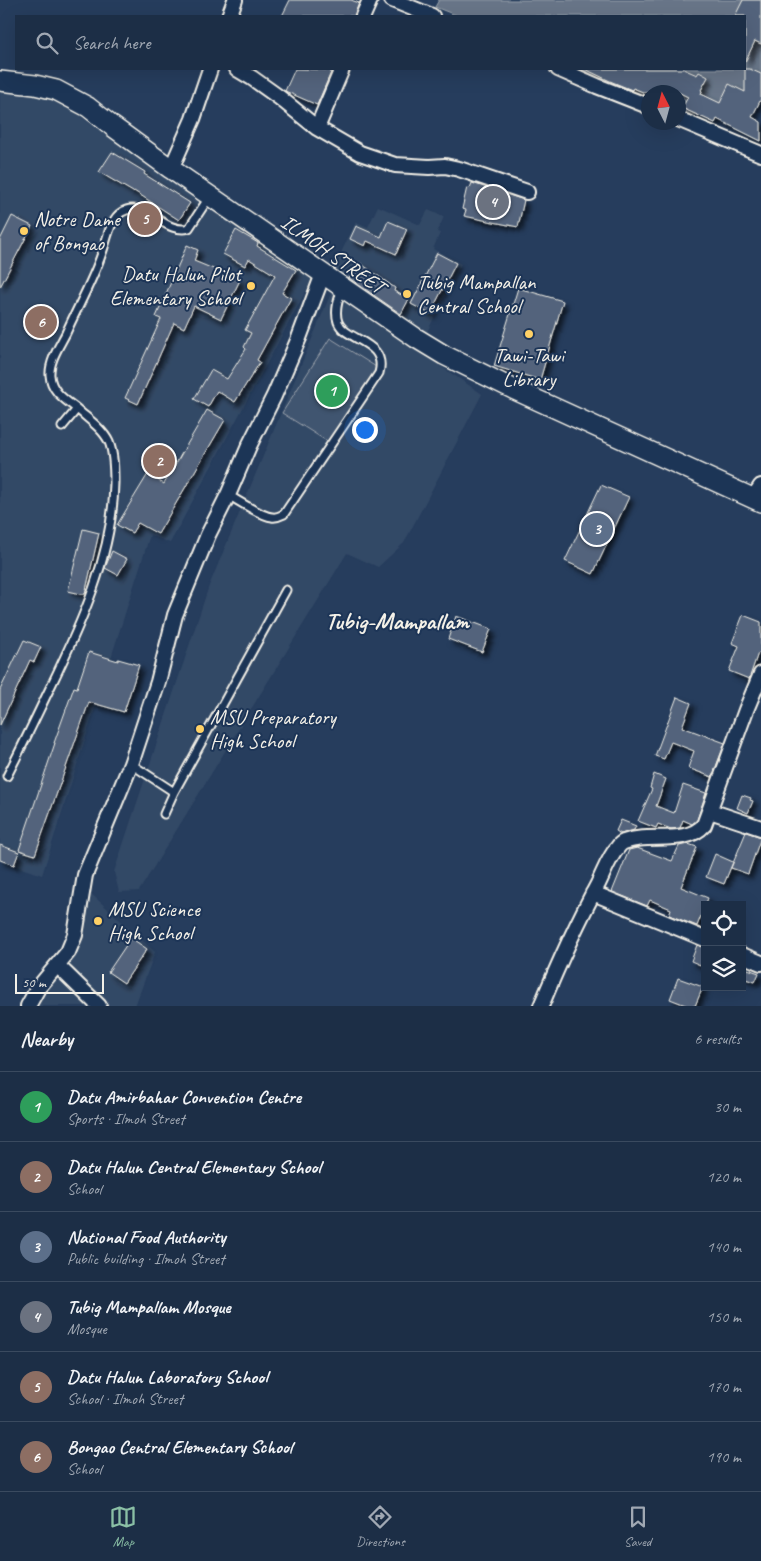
<!DOCTYPE html>
<html lang="en">
<head>
<meta charset="utf-8">
<style>
  body { margin:0; font-family:Caveat,sans-serif; background:#293a51; color:#f1f3f6 }
  .controls { position:absolute; right:15px; bottom:15px; display:grid; overflow:hidden; border-radius:0px; box-shadow:0 5px 20px #0002 }
  .controls button { width:45px; height:45px; display:grid; place-items:center; padding:0; border:0; border-bottom:1px solid #3a4a5f; background:#1c2e46; color:#f1f3f6; font:25px sans-serif }
  .compass { position:absolute; left:641px; top:85px; width:45px; height:45px; border-radius:50%; background:#1c2e46; box-shadow:0 5px 20px #0002; rotate:354deg }
  .scale { position:absolute; left:15px; bottom:12px; width:89px; box-sizing:border-box; padding-left:5px; border:2px solid #f4f1e8; border-top:0; font-size:14px; line-height:18px; white-space:nowrap; color:#f4f1e8; -webkit-text-stroke:4px #1d3557; paint-order:stroke }
  .you { position:absolute; left:364px; top:429px; width:18px; height:18px; margin:-12px; border:4px solid #fff; border-radius:50%; background:#1a73e8; box-shadow:0 0 0 8px #1a73e833 }
  .badge { display:grid; place-items:center; width:32px; height:32px; border-radius:50%; background:#8abfa5; color:#fff; font-size:16px; font-weight:700 }
  .pin { position:absolute; translate:-50% -50%; border:2px solid #fff; box-shadow:0 1px 5px #0006 }
  .list { margin:0; padding:0; list-style:none }
  h2 { display:flex; justify-content:space-between; align-items:center; height:65px; margin:0; padding:0 20px; font-size:21px }
  h2 small { font-size:16px; font-weight:400; color:#a0a8b3 }
  .list li { display:grid; grid-template-columns:32px 1fr auto; gap:15px; align-items:center; box-sizing:border-box; height:70px; padding:0 20px; border-top:1px solid #3a4a5f }
  .list b { display:block; font-size:19px; white-space:nowrap }
  .list p { margin:0; font-size:16px; white-space:nowrap; color:#a0a8b3 }
  .list em { font-size:16px; font-style:normal; color:#a0a8b3 }
  .icon { flex:none; width:28px; height:28px; fill:none; stroke:currentColor; stroke-width:2; stroke-linecap:round; stroke-linejoin:round }
  .map { position:relative; flex:none; width:761px; height:1006px; overflow:hidden }
  .search { position:absolute; background:#1c2e46; box-shadow:0 5px 20px #0002; left:15px; right:15px; top:15px; height:55px; display:flex; align-items:center; gap:12px; box-sizing:border-box; padding:0 18px; border-radius:0px; color:#a0a8b3; font-size:19px }
  .sheet { height:485px; background:#1c2e46 }
  nav { display:flex; justify-content:space-around; align-items:center; box-sizing:border-box; height:70px; border-top:1px solid #3a4a5f; background:#1c2e46; font-size:14px; color:#a0a8b3 }
  nav a { display:grid; justify-items:center; gap:2px }
  nav .on { color:#8abfa5 }
  .map>svg:first-child { display:block }
  .built { fill:#334966 }
  .green { fill:#40546f; stroke:#9aa2ac }
  .water { fill:#677588; stroke:#9fa7ae }
  .building { fill:#52647b; stroke:#f4f1e8; filter:url(#shadow) }
  .lines { fill:none; stroke-linecap:round; stroke-linejoin:round }
  .lane-casing { stroke:#f4f1e8; stroke-width:11 }
  .street-casing { stroke:#f4f1e8; stroke-width:18 }
  .secondary-casing { stroke:#f4f1e8; stroke-width:22 }
  .lane { stroke:#1d3557; stroke-width:7 }
  .street { stroke:#1d3557; stroke-width:14 }
  .secondary { stroke:#1d3557; stroke-width:19 }
  .poi-dot { fill:#ffd166; stroke:#1d3557; stroke-width:2 }
  .labels { text-anchor:middle; dominant-baseline:central; stroke-width:4; stroke-linejoin:round; paint-order:stroke }
  .poi-label { font-size:21px; fill:#f4f1e8; stroke:#1d3557; text-anchor:start }
  .street-label { font-size:21px; fill:#f4f1e8; stroke:#1d3557 }
  .quarter-label { font-size:24px; font-weight:bold; fill:#f4f1e8; stroke:#1d3557 }
</style>
</head>
<body>
<div class="map">
<svg width="761" height="1006" viewBox="0 0 761 1006">
  <defs>
    <filter id="shadow"><feDropShadow dx="4.5" dy="4.5" stdDeviation="2.5" flood-color="#0009"/></filter>
  </defs>
  <rect width="100%" height="100%" fill="#263d5d"/>
  <filter id="ink" filterUnits="userSpaceOnUse"><feTurbulence type="fractalNoise" baseFrequency=".02" numOctaves="2"/><feDisplacementMap in="SourceGraphic" scale="10" xChannelSelector="R" yChannelSelector="G"/><feConvolveMatrix kernelMatrix="1 2 1 2 8 2 1 2 1" color-interpolation-filters="sRGB"/></filter>
  <g filter="url(#ink)">
    <path class="built" d="M 0,90 L 44,97 L 64,104 L 96,128 L 314,276 L 170,543 L 150,535 L 42,875 L 0,861 Z
      M 378,206 L 420,225 L 428,210 L 444,217 L 437,232 L 440,233 L 433,249 L 461,264 L 426,334 L 333,269 L 356,222 L 368,227 Z
      M 331,293 L 482,394 L 404,543 L 378,567 L 347,553 L 139,891 L 119,892 L 114,872 L 209,586 Z
      M 87,890 L 155,952 L 135,1006 L 27,1006 L 66,951 Z"/>
    <path class="green" d="M 330,338 L 381,370 L 333,445 L 282,413 Z"/>
    <path class="water" d="M 439,0 L 761,0 L 761,90 L 704,115 L 690,114 L 679,109 L 678,92 L 648,92 L 648,97 L 580,69 L 745,69 L 745,16 L 458,16 L 435,7 Z"/>
    <path class="building" d="M 290,0 L 351,0 L 359,3 L 354,16 L 282,16 Z
      M 743,0 L 761,0 L 761,44 L 755,41 L 745,62 L 745,16 L 735,16 Z
      M 295,69 L 332,70 L 317,105 L 285,91 Z
      M 585,69 L 683,69 L 697,75 L 699,72 L 708,77 L 701,90 L 702,91 L 701,94 L 720,103 L 729,84 L 745,92 L 745,69 L 750,69 L 761,74 L 761,99 L 752,117 L 761,122 L 761,141 L 717,119 L 715,123 L 682,108 L 688,97 L 678,92 L 643,92 L 633,88 L 632,90 L 610,81 Z
      M 112,152 L 145,172 L 144,174 L 190,203 L 179,220 L 134,191 L 133,192 L 99,172 Z
      M 472,183 L 524,200 L 518,227 L 464,216 L 466,210 L 462,209 L 467,187 L 470,188 Z
      M 12,216 L 32,226 L 0,287 L 0,240 Z
      M 388,221 L 407,229 L 396,254 L 367,241 L 365,246 L 350,239 L 356,226 L 381,237 Z
      M 236,230 L 258,243 L 257,246 L 296,270 L 282,293 L 291,298 L 257,360 L 260,362 L 235,402 L 217,391 L 208,407 L 194,399 L 211,370 L 227,379 L 246,349 L 244,347 L 251,333 L 245,330 L 275,275 L 249,259 L 245,266 L 223,254 Z
      M 187,245 L 198,250 L 194,261 L 240,280 L 221,319 L 194,306 L 184,328 L 174,323 L 138,404 L 125,398 L 161,319 L 156,317 Z
      M 437,253 L 456,263 L 430,314 L 411,304 Z
      M 360,263 L 395,288 L 394,291 L 409,299 L 401,314 L 349,278 Z
      M 518,288 L 563,301 L 540,380 L 494,366 Z
      M 207,410 L 225,420 L 158,534 L 138,523 L 132,533 L 117,525 L 148,474 L 164,484 Z
      M 601,485 L 629,497 L 593,574 L 565,561 Z
      M 83,529 L 99,533 L 85,594 L 81,594 L 68,591 Z
      M 112,551 L 127,559 L 118,575 L 105,568 Z
      M 743,615 L 761,622 L 761,654 L 758,653 L 749,679 L 729,671 L 739,646 L 732,643 Z
      M 456,616 L 491,629 L 482,652 L 448,639 Z
      M 24,640 L 41,647 L 34,662 L 30,660 L 0,725 L 0,690 Z
      M 89,652 L 118,661 L 118,659 L 139,665 L 124,712 L 89,702 L 35,855 L 19,850 L 55,743 L 54,743 L 74,687 L 77,688 Z
      M 677,697 L 691,703 L 682,727 L 725,743 L 712,777 L 688,768 L 694,751 L 671,742 L 664,759 L 655,756 Z
      M 654,774 L 666,779 L 656,806 L 674,813 L 683,785 L 706,793 L 697,820 L 692,824 L 683,820 L 680,828 L 671,829 L 658,824 L 656,828 L 638,821 L 652,789 L 650,788 Z
      M 742,795 L 751,798 L 750,800 L 753,801 L 748,813 L 737,808 Z
      M 621,820 L 636,826 L 634,830 L 621,834 L 616,831 Z
      M 746,832 L 761,837 L 748,874 L 731,868 Z
      M 688,844 L 697,847 L 681,887 L 708,898 L 697,926 L 669,915 L 671,909 L 650,900 L 647,906 L 612,892 L 629,850 L 637,848 L 672,861 L 679,846 Z
      M 0,845 L 19,852 L 14,865 L 0,860 Z
      M 715,854 L 733,862 L 724,884 L 706,877 Z
      M 131,938 L 147,949 L 124,983 L 108,972 Z
      M 697,945 L 705,948 L 705,967 L 691,961 Z
      M 742,967 L 759,973 L 755,982 L 742,978 Z
      M 678,978 L 703,987 L 695,1006 L 688,1006 L 670,999 Z"/>
    <g class="lines">
      <g class="lane-casing">
        <path id="lane" d="M 62,427 L 77,409 C 66,400 51,392 50,375 C 49,361 60,345 66,333 C 78,306 93,280 102,253 C 107,240 110,219 122,212 C 143,198 167,236 189,228 L 210,196
          M 228,495 C 239,501 261,516 272,517 C 277,518 280,516 284,514 L 379,373 C 388,341 345,341 338,322 C 334,311 339,298 342,288
          M 131,764 L 174,792
          M 7,776 C 22,747 36,717 50,688 C 81,624 113,555 114,483 C 114,470 114,454 109,442 C 103,429 88,419 77,409
          M 164,814 L 174,792 L 286,590"/>
      </g>
      <g class="street-casing">
        <path id="street" d="M 392,0 L 432,16
          M 229,16 L 235,0
          M 363,16 L 370,0
          M 237,69 L 252,78 L 280,98 L 317,128 L 360,153 L 395,165 L 429,167 L 445,166 L 459,169 L 527,192
          M 558,69 L 597,86 L 648,106
          M 678,119 L 761,154
          M 317,128 L 342,69
          M 171,169 L 193,119 L 210,69
          M 753,498 L 761,486
          M 710,811 L 761,828
          M 593,893 L 705,939
          M 742,955 L 761,963
          M 57,965 L 99,1006
          M 28,1006 L 38,988 L 68,952 L 75,935 L 85,875 L 131,764 L 158,682 L 175,615 L 208,535 L 228,495 L 249,446 L 274,396 L 299,338 L 323,274
          M 541,1006 C 558,965 577,923 598,884 C 604,872 609,857 618,847 C 620,844 621,843 624,842 C 648,832 686,846 704,825 L 746,710 L 761,674"/>
      </g>
      <g class="secondary-casing">
        <path id="secondary" d="M 0,81 L 35,85 L 56,90 L 88,107 L 112,126 L 171,169 L 416,338 L 444,355 L 513,389 L 761,502"/>
      </g>
      <use href="#lane" class="lane"/>
      <use href="#street" class="street"/>
      <use href="#secondary" class="secondary"/>
    </g>
  </g>
  <g class="poi-dot">
    <circle cx="24" cy="231" r="5"/>
    <circle cx="251" cy="286" r="5"/>
    <circle cx="407" cy="294" r="5"/>
    <circle cx="529" cy="334" r="5"/>
    <circle cx="200" cy="729" r="5"/>
    <circle cx="98" cy="921" r="5"/>
  </g>
  <g class="labels">
    <g class="poi-label">
      <text x="34" y="219">Notre Dame<tspan x="34" dy="24">of Bongao</tspan></text>
      <text x="241" y="274" text-anchor="end">Datu Halun Pilot<tspan x="241" dy="24">Elementary School</tspan></text>
      <text x="417" y="282">Tubig Mampallan<tspan x="417" dy="24">Central School</tspan></text>
      <text x="529" y="355" text-anchor="middle">Tawi-Tawi<tspan x="529" dy="24">Library</tspan></text>
      <text x="210" y="717">MSU Preparatory<tspan x="210" dy="24">High School</tspan></text>
      <text x="108" y="909">MSU Science<tspan x="108" dy="24">High School</tspan></text>
    </g>
    <g class="street-label">
      <text transform="translate(333 254) rotate(35)">ILMOH STREET</text>
    </g>
    <g class="quarter-label">
      <text x="397" y="621">Tubig-Mampallam</text>
    </g>
  </g>
</svg>
<div class="controls">
<button><svg class="icon" aria-label="locate" viewBox="0 0 24 24"><circle cx="12" cy="12" r="6"/><path d="M12 2v4M12 18v4M2 12h4M18 12h4"/></svg></button>
<button><svg class="icon" aria-label="layers" viewBox="0 0 24 24"><path d="M12 4l9 5-9 5-9-5zM3 14l9 5 9-5"/></svg></button>
</div>
<svg class="compass" viewBox="-18 -18 36 36"><path d="M0-13l5 13h-10z" fill="#e53935"/><path d="M0 13l5-13h-10z" fill="#a0a8b3"/></svg>
<div class="scale">50 m</div>
<div class="you"></div>
<div class="pin badge" style="left:332px;top:391px;background:#2e9e5b">1</div>
<div class="pin badge" style="left:159px;top:461px;background:#8d6e63">2</div>
<div class="pin badge" style="left:597px;top:529px;background:#5c6f8a">3</div>
<div class="pin badge" style="left:493px;top:202px;background:#6b7280">4</div>
<div class="pin badge" style="left:145px;top:219px;background:#8d6e63">5</div>
<div class="pin badge" style="left:41px;top:322px;background:#8d6e63">6</div>
<div class="search"><svg class="icon" aria-label="search" viewBox="0 0 24 24"><circle cx="10" cy="10" r="6"/><path d="M15 15l6 6"/></svg>Search here</div>
</div>
<section class="sheet">
<h2>Nearby<small>6 results</small></h2>
<ul class="list">
<li><span class="badge" style="background:#2e9e5b">1</span><div><b>Datu Amirbahar Convention Centre</b><p>Sports · Ilmoh Street</p></div><em>30 m</em></li>
<li><span class="badge" style="background:#8d6e63">2</span><div><b>Datu Halun Central Elementary School</b><p>School</p></div><em>120 m</em></li>
<li><span class="badge" style="background:#5c6f8a">3</span><div><b>National Food Authority</b><p>Public building · Ilmoh Street</p></div><em>140 m</em></li>
<li><span class="badge" style="background:#6b7280">4</span><div><b>Tubig Mampallam Mosque</b><p>Mosque</p></div><em>150 m</em></li>
<li><span class="badge" style="background:#8d6e63">5</span><div><b>Datu Halun Laboratory School</b><p>School · Ilmoh Street</p></div><em>170 m</em></li>
<li><span class="badge" style="background:#8d6e63">6</span><div><b>Bongao Central Elementary School</b><p>School</p></div><em>190 m</em></li>
</ul>
</section>
<nav>
<a class="on"><svg class="icon" aria-label="map" viewBox="0 0 24 24"><path d="M3 6l6-2 6 2 6-2v14l-6 2-6-2-6 2zM9 4v14M15 6v14"/></svg>Map</a>
<a><svg class="icon" aria-label="directions" viewBox="0 0 24 24"><path d="M12 3l9 9-9 9-9-9zM9 14v-3h6M13 9l2 2-2 2"/></svg>Directions</a>
<a><svg class="icon" aria-label="saved" viewBox="0 0 24 24"><path d="M7 4h10v16l-5-4-5 4z"/></svg>Saved</a>
</nav>
</body>
</html>
